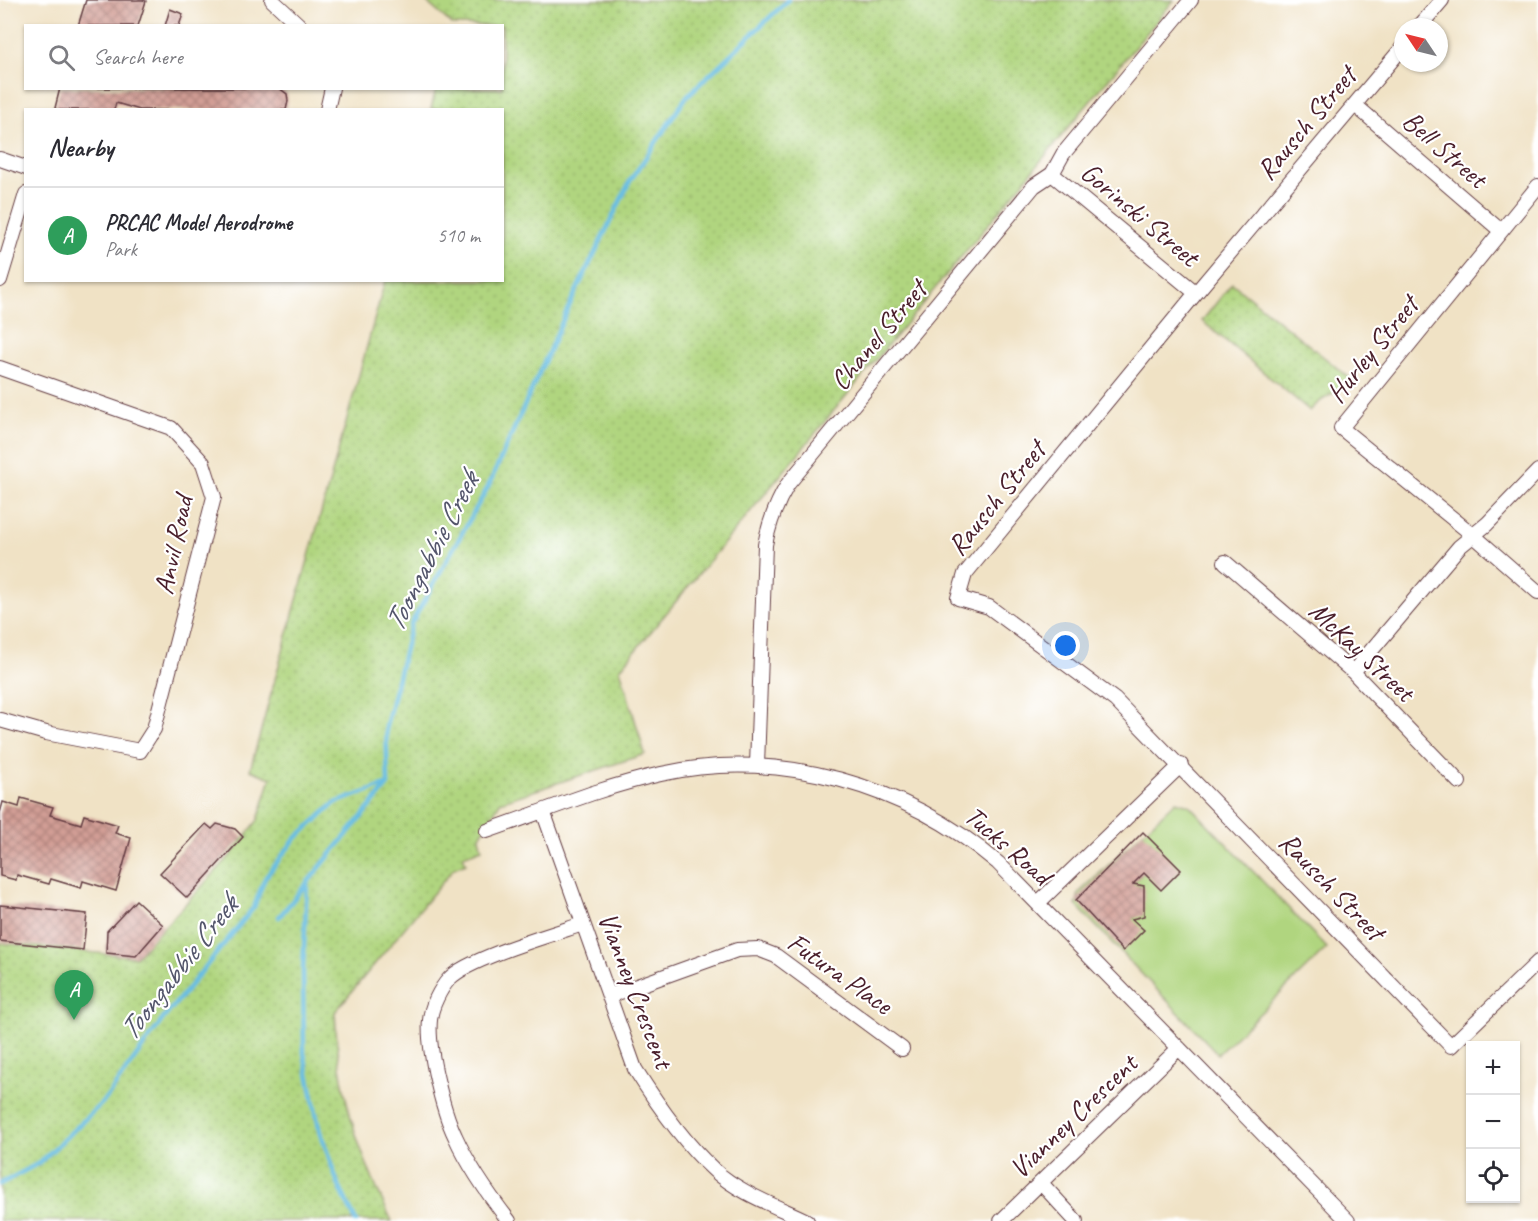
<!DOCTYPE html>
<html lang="en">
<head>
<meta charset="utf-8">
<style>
  body { margin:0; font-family:Caveat,sans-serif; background:#f2f2f3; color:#2b2b33 }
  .controls { position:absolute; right:18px; bottom:18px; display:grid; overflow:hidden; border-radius:0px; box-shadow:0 2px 4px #0004 }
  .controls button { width:54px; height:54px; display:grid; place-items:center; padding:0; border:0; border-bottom:2px solid #e1e1e2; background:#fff; color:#2b2b33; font:30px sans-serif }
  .compass { position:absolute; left:1394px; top:18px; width:54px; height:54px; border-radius:50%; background:#fff; box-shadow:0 2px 4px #0004; rotate:305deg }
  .you { position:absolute; left:1066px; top:646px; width:21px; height:21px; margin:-15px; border:4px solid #fff; border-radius:50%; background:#1a73e8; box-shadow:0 0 0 9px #1a73e833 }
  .badge { display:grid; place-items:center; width:39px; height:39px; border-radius:50%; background:#ea580c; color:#fff; font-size:20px; font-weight:700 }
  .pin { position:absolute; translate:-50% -50px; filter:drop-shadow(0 2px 3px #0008) }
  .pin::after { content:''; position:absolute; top:32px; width:21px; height:18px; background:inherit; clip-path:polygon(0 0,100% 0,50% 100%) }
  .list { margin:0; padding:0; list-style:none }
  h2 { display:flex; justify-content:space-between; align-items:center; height:78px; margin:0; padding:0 24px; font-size:26px }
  h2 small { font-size:20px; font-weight:400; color:#7c7c81 }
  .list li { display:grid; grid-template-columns:39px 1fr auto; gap:18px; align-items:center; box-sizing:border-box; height:96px; padding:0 24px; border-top:2px solid #e1e1e2 }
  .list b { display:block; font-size:22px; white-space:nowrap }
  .list p { margin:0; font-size:20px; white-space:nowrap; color:#7c7c81 }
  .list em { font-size:20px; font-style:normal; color:#7c7c81 }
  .icon { flex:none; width:33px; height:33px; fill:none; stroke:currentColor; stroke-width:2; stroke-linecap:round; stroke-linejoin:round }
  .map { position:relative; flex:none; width:1538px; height:1221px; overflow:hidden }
  .search { position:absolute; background:#fff; box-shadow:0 2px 4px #0004; left:24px; top:24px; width:480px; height:66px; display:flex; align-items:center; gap:15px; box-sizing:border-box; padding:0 21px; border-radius:0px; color:#7c7c81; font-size:22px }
  .panel { position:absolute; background:#fff; box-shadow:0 2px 4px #0004; left:24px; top:108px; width:480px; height:174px; border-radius:0px }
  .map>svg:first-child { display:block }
  .grass { fill:#b0d57f; stroke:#7d7a55; stroke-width:1.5 }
  .park { fill:url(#park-dots); stroke:#7d7a55; stroke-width:1.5 }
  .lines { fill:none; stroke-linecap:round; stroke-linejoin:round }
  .stream { stroke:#68bde4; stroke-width:4.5 }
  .building { fill:url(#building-cross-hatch) }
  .minor-casing { stroke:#633c42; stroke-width:16 }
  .minor { stroke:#fff; stroke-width:14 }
  .labels { text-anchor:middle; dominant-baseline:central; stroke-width:4.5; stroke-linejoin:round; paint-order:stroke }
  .street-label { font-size:28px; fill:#4a1f2b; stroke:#fff }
  .water-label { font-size:30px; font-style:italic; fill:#54566c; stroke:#fff }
</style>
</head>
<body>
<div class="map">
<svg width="1538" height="1221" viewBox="0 0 1538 1221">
  <defs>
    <pattern id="park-dots" width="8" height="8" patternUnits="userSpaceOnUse" patternTransform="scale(1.5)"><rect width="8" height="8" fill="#b0d57f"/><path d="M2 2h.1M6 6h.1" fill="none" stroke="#99b66e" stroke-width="1.8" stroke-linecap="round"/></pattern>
    <pattern id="building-cross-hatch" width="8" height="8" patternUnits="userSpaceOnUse" patternTransform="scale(1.5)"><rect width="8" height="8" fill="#d29e95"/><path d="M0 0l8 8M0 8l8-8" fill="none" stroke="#ac807a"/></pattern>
  </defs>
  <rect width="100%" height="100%" fill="#fff"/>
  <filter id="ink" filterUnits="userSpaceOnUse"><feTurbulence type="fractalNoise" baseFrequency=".0167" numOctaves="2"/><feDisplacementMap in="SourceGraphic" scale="12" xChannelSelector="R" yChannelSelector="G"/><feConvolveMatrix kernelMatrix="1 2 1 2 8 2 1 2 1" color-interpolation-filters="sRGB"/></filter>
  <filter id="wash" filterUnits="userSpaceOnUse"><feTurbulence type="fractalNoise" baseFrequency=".008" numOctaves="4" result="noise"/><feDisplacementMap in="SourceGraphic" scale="24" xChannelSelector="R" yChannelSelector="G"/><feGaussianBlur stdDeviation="1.35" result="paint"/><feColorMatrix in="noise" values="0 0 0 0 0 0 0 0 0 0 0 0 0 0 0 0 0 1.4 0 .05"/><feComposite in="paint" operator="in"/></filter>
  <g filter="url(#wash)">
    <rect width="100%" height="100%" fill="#f0e2c5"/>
    <path class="grass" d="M 1176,801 L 1189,805 L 1327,948 L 1218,1054 L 1076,905 L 1079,893 Z"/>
    <path class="park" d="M 424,0 L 1174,0 L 620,669 L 645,754 L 500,802 L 479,838 L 482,849 L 463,856 L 466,863 L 454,868 L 335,1012 C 338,1092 357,1150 392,1221 L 0,1221 L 0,943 L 136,957 L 232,854 L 258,820 L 271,778 L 250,770 L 385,281 L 502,280 L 502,110 L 431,109 L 436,89 L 502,88 L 502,26 L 453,25 Z
      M 1232,283 L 1351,379 C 1339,394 1321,396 1310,411 L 1202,321 Z"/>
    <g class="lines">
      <path class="stream" d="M 279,917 L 307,883
        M 0,1184 L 39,1163 L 105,1100 L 163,1019 L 254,907 L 265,878 L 295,839 L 335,803 L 388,784 L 386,726 L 411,624 L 488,487 L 571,302 L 630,181 L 687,96 L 788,0
        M 356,1221 L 338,1184 L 319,1128 L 304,1053 L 303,970 L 307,883 L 388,785"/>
    </g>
    <g id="blocks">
      <path class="building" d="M 86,0 L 143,0 L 146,1 L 138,26 L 78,26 Z
        M 170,9 L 183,14 L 179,26 L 165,26 Z
        M 60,88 L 279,88 L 287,94 L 288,101 L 286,110 L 140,110 L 116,103 L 114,110 L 58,110 L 55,108 Z
        M 21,798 L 53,807 L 50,815 L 81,824 L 84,815 L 118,825 L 115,833 L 131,838 L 116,891 L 83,881 L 81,888 L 51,879 L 49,884 L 17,875 L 16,880 L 0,876 L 0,813 L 3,802 L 19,807 Z
        M 206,824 L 212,829 L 217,824 L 235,829 L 243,837 L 187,898 L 160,873 Z
        M 1143,832 L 1181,870 L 1161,890 L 1144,873 L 1133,884 L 1144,886 L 1144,916 L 1132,919 L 1144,930 L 1123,951 L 1076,900 Z
        M 136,900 L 163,925 L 136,956 L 106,953 L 107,931 Z
        M 0,905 L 87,914 L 83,950 L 0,941 Z"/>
    </g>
  </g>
  <g filter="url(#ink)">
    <use href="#blocks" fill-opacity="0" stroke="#633c42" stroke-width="1.5"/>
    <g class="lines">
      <g class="minor-casing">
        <path id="minor" d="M 272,0 L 300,26
          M 1419,27 L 1442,0
          M 1403,47 L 1196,293 L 965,574 L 958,598 L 989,607 L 1115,700 L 1451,1046 L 1538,962
          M 1355,105 L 1501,231
          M 327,110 L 332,88
          M 0,159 L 26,168
          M 1052,174 L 1196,293
          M 1538,186 L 1341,428 L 1473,535 L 1538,592
          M 0,280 L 26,194
          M 0,368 L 171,428 L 203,463 L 214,497 L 154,729 L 140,751 L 46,733 L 0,720
          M 1225,562 L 1353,672 L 1459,782
          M 1353,672 L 1459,547 L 1487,524 L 1538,471
          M 757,765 L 765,545 C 769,522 776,504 788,484 L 1034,186 L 1052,174 L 1063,154 L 1191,0
          M 543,811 L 635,1069 C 657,1104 683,1142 714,1170 C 739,1193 776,1206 807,1221
          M 487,831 C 545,811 601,787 661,774 C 780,748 906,785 998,863 L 1348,1221
          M 1038,903 L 1181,765
          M 609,996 L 737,950 L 758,949 L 776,956 L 902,1049
          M 1041,1183 L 1076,1221
          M 509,1221 C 488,1194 469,1167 455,1136 C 443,1111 427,1048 430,1020 C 431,1007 440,989 449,979 C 467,959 553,934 583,924
          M 1001,1221 L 1179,1048"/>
      </g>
      <use href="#minor" class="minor"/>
    </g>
  </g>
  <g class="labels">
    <g class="street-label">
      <text transform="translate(1306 123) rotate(-50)">Rausch Street</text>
      <text transform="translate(1445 149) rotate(41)">Bell Street</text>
      <text transform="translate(1140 214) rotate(40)">Gorinski Street</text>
      <text transform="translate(878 335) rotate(-50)">Chanel Street</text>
      <text transform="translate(1372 349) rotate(-51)">Hurley Street</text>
      <text transform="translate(996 498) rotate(-51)">Rausch Street</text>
      <text transform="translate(173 545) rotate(-78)">Anvil Road</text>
      <text transform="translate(1362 651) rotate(43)">McKay Street</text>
      <text transform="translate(1008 845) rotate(41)">Tucks Road</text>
      <text transform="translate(1332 886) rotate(46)">Rausch Street</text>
      <text transform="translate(840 973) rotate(35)">Futura Place</text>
      <text transform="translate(636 990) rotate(69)">Vianney Crescent</text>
      <text transform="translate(1073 1116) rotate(-44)">Vianney Crescent</text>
    </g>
    <g class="water-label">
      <text transform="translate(431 552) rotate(-63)">Toongabbie Creek</text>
      <text transform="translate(178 968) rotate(-52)">Toongabbie Creek</text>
    </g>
  </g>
</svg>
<div class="controls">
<button>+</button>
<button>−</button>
<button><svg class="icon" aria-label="locate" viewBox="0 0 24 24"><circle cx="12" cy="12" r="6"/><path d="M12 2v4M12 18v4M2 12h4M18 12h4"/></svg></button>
</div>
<svg class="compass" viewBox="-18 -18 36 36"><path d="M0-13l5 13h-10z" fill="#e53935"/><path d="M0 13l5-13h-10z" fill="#7c7c81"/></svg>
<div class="you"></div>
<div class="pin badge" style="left:74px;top:1020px;background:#2e9e5b">A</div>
<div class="search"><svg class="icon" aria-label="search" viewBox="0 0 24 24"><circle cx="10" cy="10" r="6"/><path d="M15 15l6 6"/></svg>Search here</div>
<section class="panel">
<h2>Nearby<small></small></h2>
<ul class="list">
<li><span class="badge" style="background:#2e9e5b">A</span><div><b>PRCAC Model Aerodrome</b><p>Park</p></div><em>510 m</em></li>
</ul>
</section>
</div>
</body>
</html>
